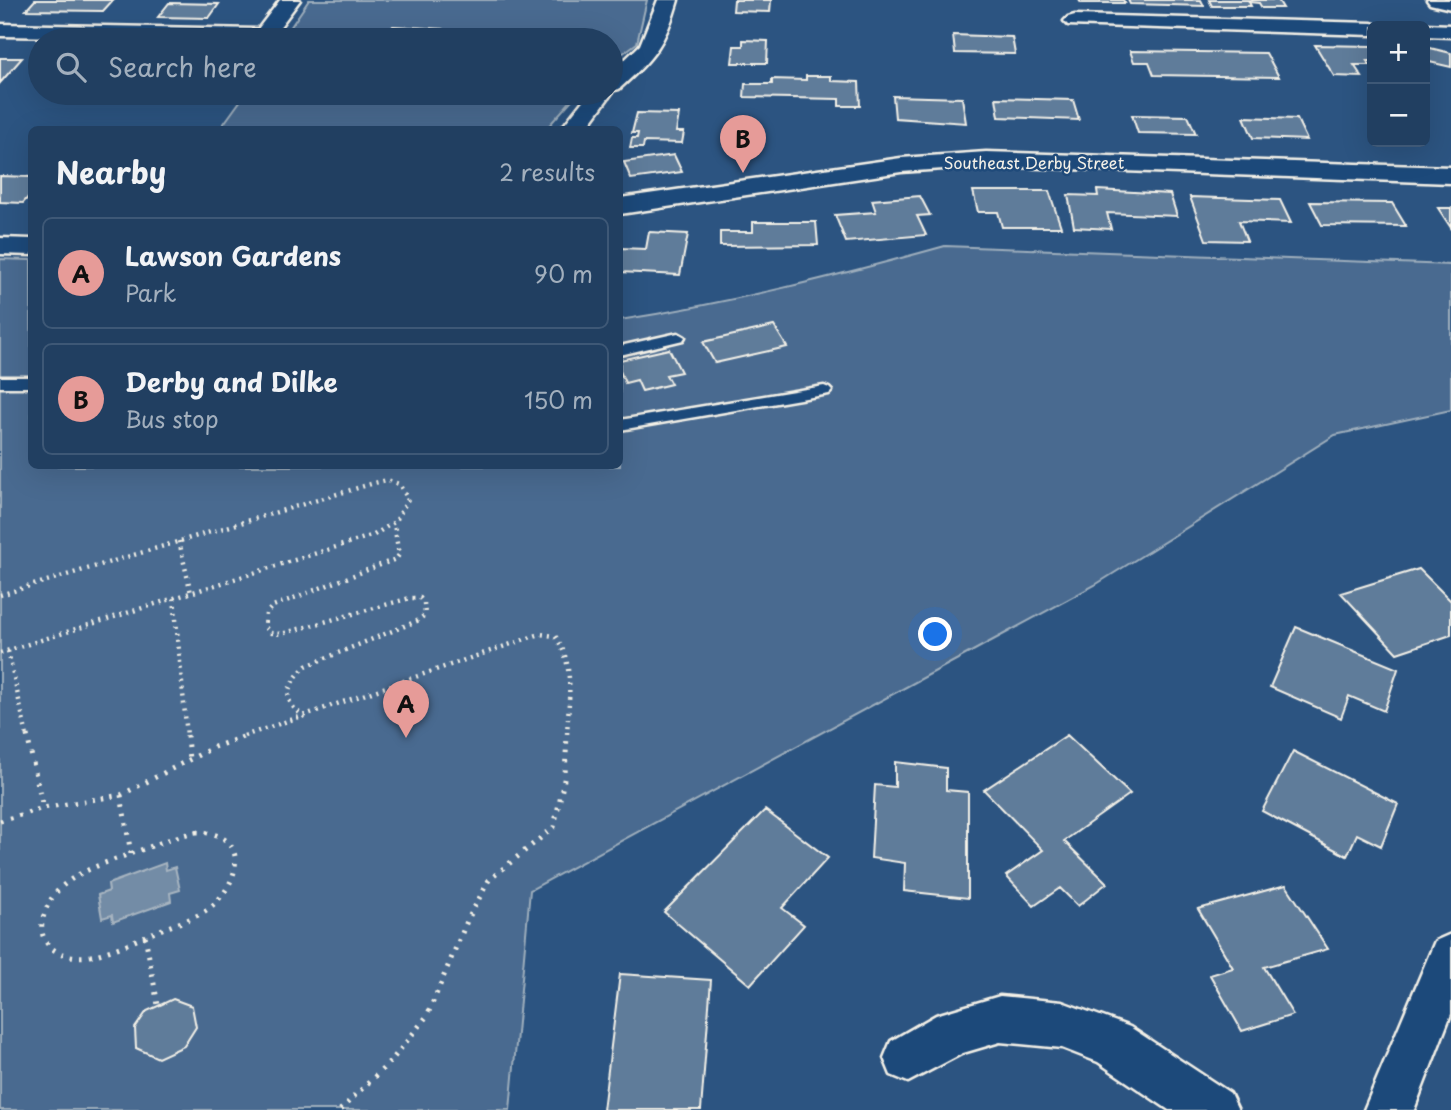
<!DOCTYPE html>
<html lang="en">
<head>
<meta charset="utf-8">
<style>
  body { margin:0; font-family:"Playpen Sans",sans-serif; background:#294667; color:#f1f3f6 }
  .controls { position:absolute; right:21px; top:21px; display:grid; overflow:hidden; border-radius:10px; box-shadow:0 7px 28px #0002 }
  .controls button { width:63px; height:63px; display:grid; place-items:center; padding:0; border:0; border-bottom:2px solid #3e5876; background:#213f61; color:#f1f3f6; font:35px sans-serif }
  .you { position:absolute; left:936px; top:635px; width:24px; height:24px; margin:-18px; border:5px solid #fff; border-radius:50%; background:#1a73e8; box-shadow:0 0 0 10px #1a73e833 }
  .badge { display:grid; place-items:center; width:46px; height:46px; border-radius:50%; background:#e69b98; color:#111; font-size:23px; font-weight:700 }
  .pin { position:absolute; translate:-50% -58px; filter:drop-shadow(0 2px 4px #0008) }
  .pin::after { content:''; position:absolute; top:37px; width:24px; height:21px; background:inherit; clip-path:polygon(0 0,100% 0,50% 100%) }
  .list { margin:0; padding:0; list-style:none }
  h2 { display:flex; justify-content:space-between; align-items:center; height:91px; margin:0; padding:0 28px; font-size:30px }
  h2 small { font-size:23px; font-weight:400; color:#a2afbd }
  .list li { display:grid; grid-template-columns:46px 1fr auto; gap:21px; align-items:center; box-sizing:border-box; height:112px; margin:0 14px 14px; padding:0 14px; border:2px solid #3e5876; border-radius:10px }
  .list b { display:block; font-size:26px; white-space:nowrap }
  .list p { margin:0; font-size:23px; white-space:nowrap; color:#a2afbd }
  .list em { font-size:23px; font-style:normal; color:#a2afbd }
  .icon { flex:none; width:38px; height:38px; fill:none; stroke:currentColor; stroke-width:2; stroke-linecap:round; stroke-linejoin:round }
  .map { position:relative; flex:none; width:1451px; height:1110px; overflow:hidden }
  .search { position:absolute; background:#213f61; box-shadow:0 7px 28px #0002; left:28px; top:28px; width:595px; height:77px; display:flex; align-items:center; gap:18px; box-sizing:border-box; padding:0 24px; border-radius:38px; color:#a2afbd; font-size:26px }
  .panel { position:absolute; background:#213f61; box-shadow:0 7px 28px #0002; left:28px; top:126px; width:595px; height:343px; border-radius:10px }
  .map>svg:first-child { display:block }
  .green { fill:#496b90; stroke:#9eaebc; stroke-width:2 }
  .water { fill:#738ca6; stroke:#a7b4c0; stroke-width:2 }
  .building { fill:#5e7b9a; stroke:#f4f1e8; stroke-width:2 }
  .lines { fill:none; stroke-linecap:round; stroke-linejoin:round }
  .service-casing { stroke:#f4f1e8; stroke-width:5 }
  .minor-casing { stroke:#f4f1e8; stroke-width:5 }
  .path-far1 { stroke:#f4f1e8; stroke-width:4.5; stroke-dasharray:2 5; stroke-linecap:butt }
  .path { stroke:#f4f1e8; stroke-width:5; stroke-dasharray:2.5 7; stroke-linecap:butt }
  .service { fill:#1f4a7a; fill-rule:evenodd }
  .minor { fill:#1f4a7a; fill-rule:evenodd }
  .labels { text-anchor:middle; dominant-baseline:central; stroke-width:5; stroke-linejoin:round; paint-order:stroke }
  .far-street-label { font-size:16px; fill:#f4f1e8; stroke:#1f4a7a }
</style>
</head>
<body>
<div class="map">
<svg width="1451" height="1110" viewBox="0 0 1451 1110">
  <rect width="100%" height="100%" fill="#2c5481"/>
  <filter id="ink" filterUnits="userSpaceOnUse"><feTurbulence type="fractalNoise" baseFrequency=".0143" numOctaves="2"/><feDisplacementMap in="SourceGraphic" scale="14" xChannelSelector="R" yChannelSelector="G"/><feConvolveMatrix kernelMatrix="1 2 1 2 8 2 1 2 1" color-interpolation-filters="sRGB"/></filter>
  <g filter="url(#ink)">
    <path class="green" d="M 309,0 L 647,0 L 637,43 L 611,62 L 611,40 L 282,40 Z
      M 246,93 L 578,93 L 546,129 L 220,129 Z
      M 945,246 L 1451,265 L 1451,410 L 1335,435 L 1095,585 L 530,890 L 510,1110 L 0,1110 L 0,259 L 31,260 L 32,466 L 620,466 L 620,320 C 730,303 837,276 945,246 Z"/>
    <path class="water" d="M 165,863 L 166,870 L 175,867 L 180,890 L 170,893 L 171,901 L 113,922 L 112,915 L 102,918 L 98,895 L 109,891 L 108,884 Z"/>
    <path class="building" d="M 35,0 L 113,0 L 103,11 L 26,10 Z
      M 734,0 L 771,0 L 770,12 L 733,11 Z
      M 1079,0 L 1123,0 L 1125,3 L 1081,3 Z
      M 1128,0 L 1201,0 L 1204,6 L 1130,4 Z
      M 1209,0 L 1278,0 L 1283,8 L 1262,8 L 1259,3 L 1249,2 L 1251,6 L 1212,6 Z
      M 169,3 L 219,4 L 209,18 L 158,17 Z
      M 393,26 L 442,29 L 435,40 L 385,37 Z
      M 953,35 L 1012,37 L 1015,54 L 955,53 Z
      M 743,40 L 768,41 L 767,63 L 732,63 L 734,46 L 743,46 Z
      M 1315,45 L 1372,46 L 1372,61 L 1367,61 L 1370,65 L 1354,65 L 1362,77 L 1334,76 Z
      M 1426,47 L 1451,53 L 1451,67 L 1425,61 Z
      M 1130,51 L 1266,53 L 1279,77 L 1154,75 L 1149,62 L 1134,62 Z
      M 0,58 L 22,58 L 0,83 Z
      M 806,76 L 831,76 L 831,81 L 859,82 L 860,106 L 839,106 L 839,99 L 744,97 L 745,84 L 772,84 L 772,79 L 806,80 Z
      M 893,96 L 962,98 L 966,123 L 895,118 Z
      M 996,98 L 1073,100 L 1079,120 L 999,117 Z
      M 637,113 L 679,114 L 676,132 L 684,132 L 682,143 L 644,142 L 643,148 L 630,148 L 632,138 L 637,138 L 638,133 L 632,133 Z
      M 1132,115 L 1188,116 L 1196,134 L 1138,133 Z
      M 1244,117 L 1297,119 L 1307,140 L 1253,138 Z
      M 674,155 L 682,172 L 631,179 L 624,162 Z
      M 0,176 L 32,177 L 32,193 L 23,203 L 0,202 Z
      M 1097,190 L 1170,194 L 1177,216 L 1107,213 L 1111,229 L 1074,227 L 1068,195 L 1098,196 Z
      M 973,191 L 1049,191 L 1061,227 L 1002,227 L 998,212 L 978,212 Z
      M 920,196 L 930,215 L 917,216 L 926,235 L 846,242 L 835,215 L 876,212 L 872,200 Z
      M 1190,197 L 1280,200 L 1291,223 L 1239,221 L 1247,241 L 1206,240 Z
      M 1310,202 L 1392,203 L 1406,226 L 1322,225 Z
      M 1438,208 L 1451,208 L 1451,228 Z
      M 753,222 L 816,222 L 818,245 L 720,246 L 720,232 L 753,232 Z
      M 649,232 L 688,234 L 680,275 L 620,272 L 620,248 L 646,249 Z
      M 774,326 L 787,347 L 715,363 L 703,342 Z
      M 669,349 L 681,372 L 666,375 L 671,384 L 642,391 L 637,380 L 625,383 L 620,371 L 620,360 Z
      M 1419,569 L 1451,601 L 1451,635 L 1397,653 L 1341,593 Z
      M 1296,627 L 1398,669 L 1384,711 L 1349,696 L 1341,718 L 1270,687 Z
      M 1067,735 L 1130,794 L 1064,841 L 1107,883 L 1078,906 L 1060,888 L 1034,906 L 1006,876 L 1043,850 L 984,790 Z
      M 1293,751 L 1398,804 L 1381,846 L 1357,834 L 1347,856 L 1262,811 Z
      M 895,762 L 946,768 L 946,790 L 968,792 L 968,898 L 904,891 L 905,863 L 871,858 L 875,785 L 895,787 Z
      M 765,810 L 828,858 L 782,908 L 804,925 L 750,985 L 664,912 Z
      M 1286,885 L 1328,949 L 1264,967 L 1293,1015 L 1242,1031 L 1210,975 L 1233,968 L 1198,909 Z
      M 620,974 L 711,980 L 701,1110 L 603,1110 Z
      M 173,999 L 192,1006 L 196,1027 L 184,1046 L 158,1058 L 136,1048 L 135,1028 L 147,1011 Z"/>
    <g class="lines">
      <g class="service-casing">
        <path id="service" d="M 678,333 L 685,337 L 683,340 L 620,355 L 620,346 Z
          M 0,377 L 32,377 L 32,387 L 0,387 Z
          M 824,386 L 829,388 L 832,391 L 829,394 L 620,430 L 620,420 Z"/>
      </g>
      <g class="minor-casing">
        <path id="minor" d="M 280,0 L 300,0 L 270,40 L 0,36 L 0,24 L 258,29 Z
          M 658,0 L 678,0 C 666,43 652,60 619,89 L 611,91 L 612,93 L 585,130 L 560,130 L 589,93 L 611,93 L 611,73 L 640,45 Z
          M 1427,0 L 1451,0 L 1451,9 L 1430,4 Z
          M 1075,15 L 1372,23 L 1381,26 L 1372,26 L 1372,35 L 1068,25 L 1064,21 L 1068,17 Z
          M 1425,24 L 1451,25 L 1451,37 L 1425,36 L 1425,26 L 1417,26 Z
          M 986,152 L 1451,167 L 1451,183 L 986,166 L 901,172 L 620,214 L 620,198 L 901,158 Z
          M 0,238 L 32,239 L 32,255 L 0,254 Z
          M 1451,934 L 1451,1014 L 1414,1110 L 1364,1110 L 1435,941 Z
          M 1000,996 L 1062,1002 L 1130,1027 L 1230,1093 L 1238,1110 L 1169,1110 L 1098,1062 L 1062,1048 L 1000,1042 L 963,1053 L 908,1082 L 891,1075 L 884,1058 L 891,1041 L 936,1015 Z"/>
      </g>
      <path class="path-far1" d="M 179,541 L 191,593
        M 0,595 L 374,483 L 387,480 L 399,484 L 408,499 L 396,521 L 374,535 L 0,653
        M 174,598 L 187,736
        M 8,651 L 27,736
        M 305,717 C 279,700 287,685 306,666 L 417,621 L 425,615 L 424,603 L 420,598 L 410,598 L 281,634 L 271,633 L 265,627 L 266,613 L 273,606 L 396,559 L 399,555 L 394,524
        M 244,736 L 540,634 L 555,636 C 576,664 568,703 567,736"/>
      <path class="path" d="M 27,735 L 43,808
        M 187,735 L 189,760
        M 121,795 L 131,854
        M 0,821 L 43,808 L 121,795 L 214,747 L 249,735
        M 196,832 C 254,832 240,888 205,911 C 193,919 178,923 165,928 C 142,937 119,949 95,955 C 80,959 56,957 46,942 C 40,933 41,922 45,912 C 58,874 102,865 135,852 C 156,845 175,836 196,832 Z
        M 145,936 L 158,1005
        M 340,1110 L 391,1061 L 427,1016 L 467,921 L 489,880 L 554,827 L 565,775 L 567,735"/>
      <use href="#service" class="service"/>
      <use href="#minor" class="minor"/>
    </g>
  </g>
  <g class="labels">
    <g class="far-street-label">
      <text x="1034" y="162">Southeast Derby Street</text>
    </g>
  </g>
</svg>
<div class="controls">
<button>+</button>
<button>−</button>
</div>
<div class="you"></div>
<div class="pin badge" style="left:406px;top:738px">A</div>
<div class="pin badge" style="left:743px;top:173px">B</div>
<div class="search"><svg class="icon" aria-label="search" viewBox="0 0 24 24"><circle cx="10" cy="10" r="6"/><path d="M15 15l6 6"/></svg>Search here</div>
<section class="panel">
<h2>Nearby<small>2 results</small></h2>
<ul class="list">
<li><span class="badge">A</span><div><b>Lawson Gardens</b><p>Park</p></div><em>90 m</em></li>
<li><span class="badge">B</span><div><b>Derby and Dilke</b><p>Bus stop</p></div><em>150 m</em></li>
</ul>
</section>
</div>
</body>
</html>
